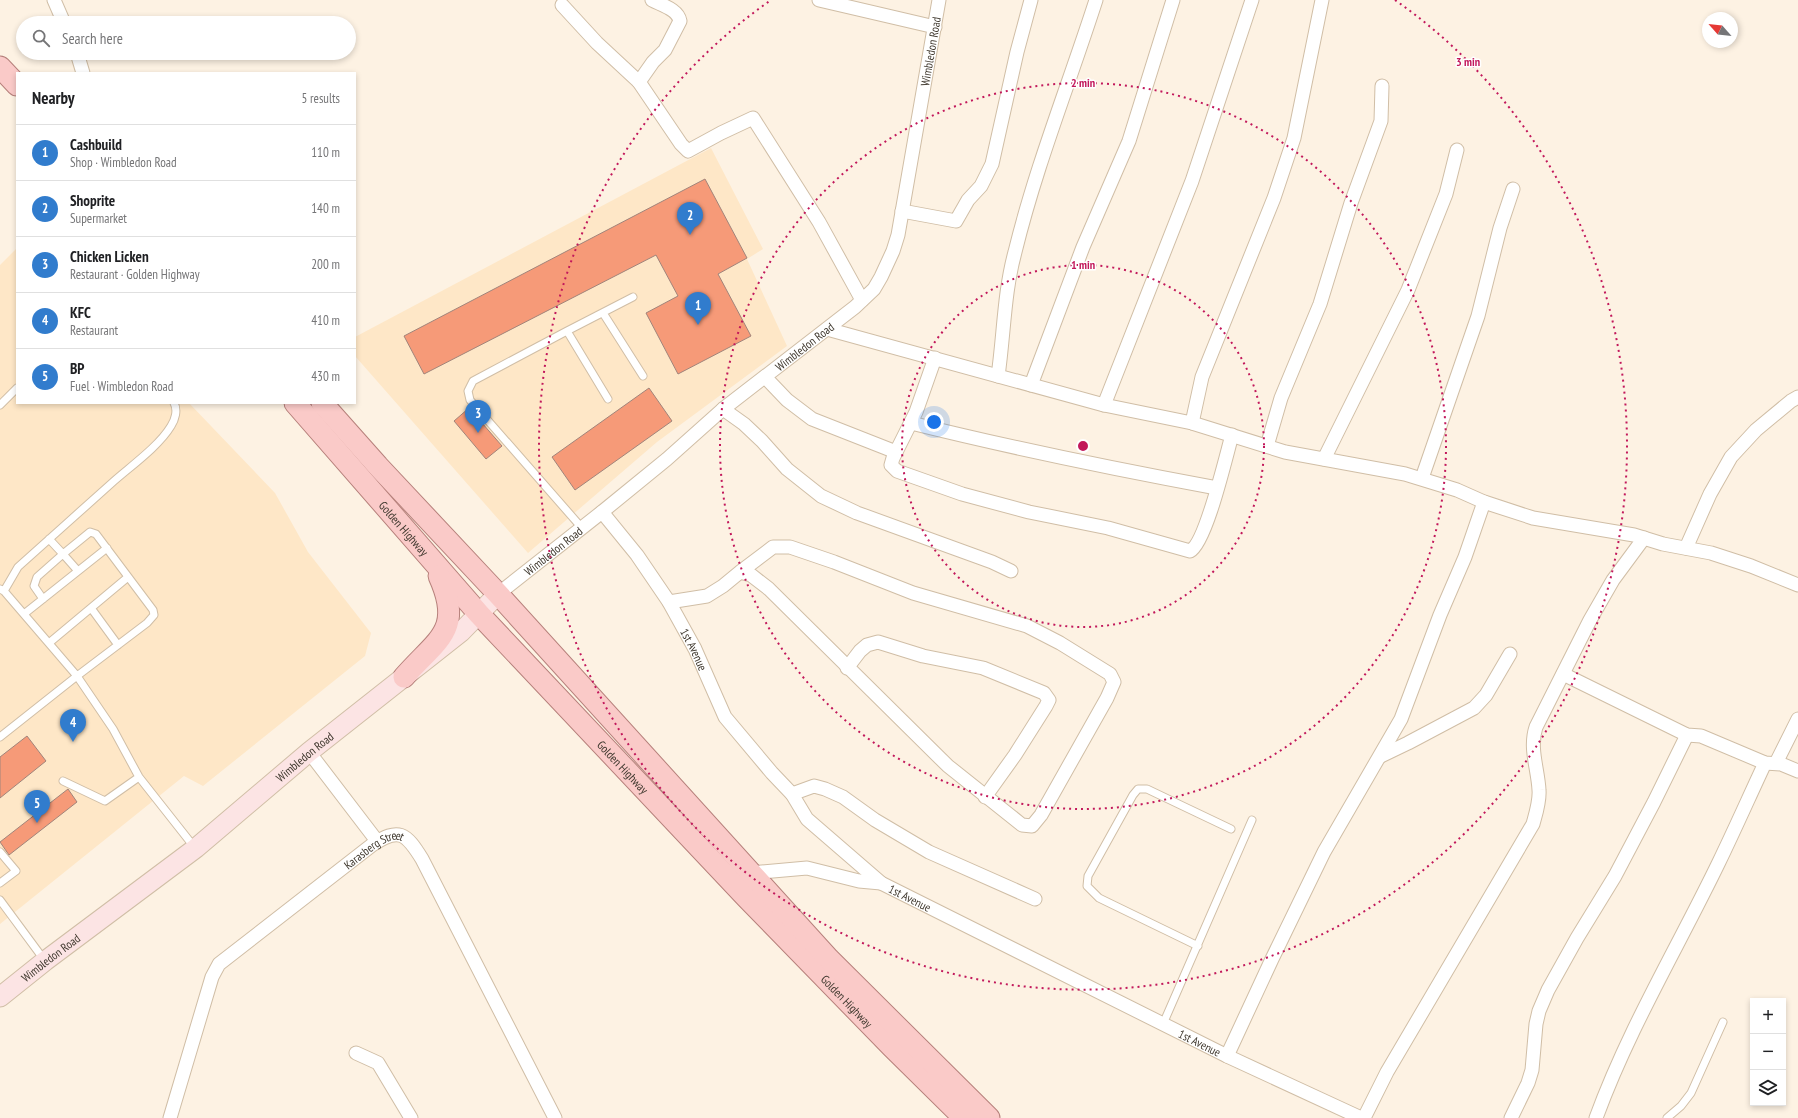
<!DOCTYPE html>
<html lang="en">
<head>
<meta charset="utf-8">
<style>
  body { margin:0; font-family:"PT Sans Narrow",sans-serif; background:#f6f6f6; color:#202124 }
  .controls { position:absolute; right:12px; bottom:12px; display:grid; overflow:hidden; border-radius:0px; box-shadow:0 2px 6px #0003 }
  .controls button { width:36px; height:36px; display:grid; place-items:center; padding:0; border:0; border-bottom:1px solid #e0e0e0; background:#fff; color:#202124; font:20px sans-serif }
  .compass { position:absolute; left:1702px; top:12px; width:36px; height:36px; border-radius:50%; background:#fff; box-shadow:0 2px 6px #0003; rotate:297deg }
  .you { position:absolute; left:934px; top:422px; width:14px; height:14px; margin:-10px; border:3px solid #fff; border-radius:50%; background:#1a73e8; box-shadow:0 0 0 6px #1a73e833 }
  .badge { display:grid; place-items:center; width:26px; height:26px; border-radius:50%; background:#317ccd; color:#fff; font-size:13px; font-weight:700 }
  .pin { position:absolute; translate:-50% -33px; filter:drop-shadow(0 1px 2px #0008) }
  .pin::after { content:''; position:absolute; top:21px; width:14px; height:12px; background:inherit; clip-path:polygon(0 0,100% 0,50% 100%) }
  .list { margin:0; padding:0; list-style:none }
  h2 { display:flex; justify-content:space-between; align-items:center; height:52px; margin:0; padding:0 16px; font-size:17px }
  h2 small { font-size:13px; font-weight:400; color:#757577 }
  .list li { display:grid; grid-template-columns:26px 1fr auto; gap:12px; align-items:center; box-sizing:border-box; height:56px; padding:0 16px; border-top:1px solid #e0e0e0 }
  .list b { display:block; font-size:15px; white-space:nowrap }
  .list p { margin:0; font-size:13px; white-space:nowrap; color:#757577 }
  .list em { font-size:13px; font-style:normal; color:#757577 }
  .icon { flex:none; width:22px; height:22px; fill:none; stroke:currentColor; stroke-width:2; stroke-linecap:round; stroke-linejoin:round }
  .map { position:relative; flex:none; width:1798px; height:1118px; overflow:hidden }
  .search { position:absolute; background:#fff; box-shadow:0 2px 6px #0003; left:16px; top:16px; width:340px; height:44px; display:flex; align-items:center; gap:10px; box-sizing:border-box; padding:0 14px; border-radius:22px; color:#757577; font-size:15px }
  .panel { position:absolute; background:#fff; box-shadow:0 2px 6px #0003; left:16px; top:72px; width:340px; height:332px; border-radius:0px }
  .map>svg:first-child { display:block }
  .built { fill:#fee7c7 }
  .building { fill:#f69a78; stroke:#a1847a }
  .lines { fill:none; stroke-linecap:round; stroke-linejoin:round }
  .lane-casing { stroke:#d0bea6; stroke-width:9 }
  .street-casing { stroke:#d0bea6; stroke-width:15 }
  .secondary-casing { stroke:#d0bea6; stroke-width:21 }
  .primary-casing { stroke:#b6807b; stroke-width:23 }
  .lane { stroke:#fff; stroke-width:7 }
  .street { stroke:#fff; stroke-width:13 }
  .secondary { stroke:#fce4e4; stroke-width:19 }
  .primary { stroke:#facac8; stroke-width:21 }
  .ring { fill:none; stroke:#c2185b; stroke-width:2; stroke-dasharray:2 4 }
  .labels { text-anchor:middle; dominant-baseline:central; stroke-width:3; stroke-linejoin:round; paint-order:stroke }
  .street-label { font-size:12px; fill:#40392f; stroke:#fff }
  .centre { fill:#c2185b; stroke:#fff; stroke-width:2 }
  .ring-label { font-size:12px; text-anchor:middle; font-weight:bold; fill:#c2185b; stroke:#fff; stroke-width:3; stroke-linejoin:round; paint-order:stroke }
</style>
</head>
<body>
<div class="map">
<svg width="1798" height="1118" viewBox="0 0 1798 1118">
  <rect width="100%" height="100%" fill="#fdf2e3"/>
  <path class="built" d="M 711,148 L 763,249 L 747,259 L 787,346 L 657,442 L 528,553 L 355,356 L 355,337 Z
    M 17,248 L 17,403 L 189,403 L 275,493 L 308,552 L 371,633 L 365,656 L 203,786 L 184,776 L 0,924 L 0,265 Z"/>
  <path class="building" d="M 705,179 L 747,258 L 718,274 L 751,336 L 678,374 L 646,313 L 678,296 L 656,255 L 424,374 L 404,336 Z
    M 649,388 L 672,421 L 575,490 L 552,457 Z
    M 469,408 L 502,446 L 486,459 L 454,421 Z
    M 27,736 L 46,761 L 0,798 L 0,757 Z
    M 68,789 L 77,802 L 9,855 L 0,842 Z"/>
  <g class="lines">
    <g class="lane-casing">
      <path id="lane" d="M 603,313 L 643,376
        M 567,331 L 633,297
        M 0,405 L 17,388
        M 582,528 L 470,400 L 468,391 L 473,381 L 567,331 L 608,399
        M 0,589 L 4,591 L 77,676 L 147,623 L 154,615 L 153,610 L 96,534 L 90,532 L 63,554 L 49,539
        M 4,591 L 18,567 C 50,538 82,510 114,481 C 131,466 159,446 171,426 C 175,420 178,410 174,403
        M 43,599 L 34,586 L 37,577 L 63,554 L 78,571
        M 91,608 L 118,645
        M 24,614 L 107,548
        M 49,643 L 128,577
        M 0,737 L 77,676 L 113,729 L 139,777 L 195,848
        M 63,781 L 105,801 L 139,777
        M 0,852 L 16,871 L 0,883
        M 0,900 L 45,961
        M 1198,946 L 1099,898 L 1087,886 L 1088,876 L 1133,795 L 1138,789 L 1147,789 L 1231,829
        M 1163,1024 L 1252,820
        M 1667,1118 L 1681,1106 L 1691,1093 L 1723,1022"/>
    </g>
    <g class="street-casing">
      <g id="street">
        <path d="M 54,0 L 64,23"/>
        <path d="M 819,0 L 935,27"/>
        <path d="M 562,5 L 597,43 L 639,82 L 681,144 L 688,151 L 721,133 L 753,118 L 819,222 L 862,300"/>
        <path d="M 77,53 L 83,73"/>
        <path d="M 639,82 L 653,62 L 665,50 L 680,21 C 678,9 661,5 652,0"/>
        <path d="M 902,211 L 956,221 L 968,200 L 981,186 L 992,164 L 1017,52 L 1031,0"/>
        <path d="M 827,329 L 1104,405 L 1192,423 L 1285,452 L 1405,474 L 1457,490 L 1484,502 L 1533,518 L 1634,535 L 1663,544 L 1711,553 L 1751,566 L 1798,585"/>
        <path d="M 935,358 L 916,412 L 893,458 L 891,465 L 897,471 L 962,494 L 1029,512 L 1108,528 L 1190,551 C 1206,543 1226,456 1232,435"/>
        <path d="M 998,376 C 1004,334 1004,292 1015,252 C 1036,166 1069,84 1096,0"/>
        <path d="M 765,377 L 787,400 L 812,419 L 896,452"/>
        <path d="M 1031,385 L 1083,247 L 1129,141 L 1173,0"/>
        <path d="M 1104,405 L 1192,181 L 1252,0"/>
        <path d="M 723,409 L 744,424 L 762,441 L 787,469 L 821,496 L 857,513 L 992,562 L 1011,571"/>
        <path d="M 911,423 C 1012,448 1114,469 1217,488"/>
        <path d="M 1192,423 L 1202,377 L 1274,198 L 1294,138 L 1322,0"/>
        <path d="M 1267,446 L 1281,398 L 1320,304 L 1351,203 L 1381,121 L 1382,86"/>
        <path d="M 1324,459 L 1408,290 L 1446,194 L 1457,150"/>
        <path d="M 1422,478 L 1478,316 L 1500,228 L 1513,189"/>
        <path id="s1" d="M 602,512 L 637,555 L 669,602 L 695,649 L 725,717 L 772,773 L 792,794 L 807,819 L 881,883 L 1227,1056 L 1361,1118"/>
        <path d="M 1686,548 L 1710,494 L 1731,457 L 1756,430 L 1791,401 L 1798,397"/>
        <path id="s2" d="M 498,594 L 602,512 L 667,459 L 723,409 L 855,307 L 874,289 L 881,277 L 893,251 L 898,235 L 939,0"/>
        <path d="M 669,602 L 707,596 L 723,586 L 740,572 L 751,575 L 769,589 L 948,766 L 1022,825 L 1032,826 L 1041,815 L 1107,698 L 1114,682 L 1110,674 L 1060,643 L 1027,626 L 913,593 L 834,562 L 790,547 L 773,547 L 740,572"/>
        <path d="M 847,668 L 860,651 L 867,645 L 878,642 L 923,656 L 983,668 L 1044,693 L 1049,700 L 1046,706 L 1015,755 L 985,797"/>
        <path d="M 1563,674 L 1687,735 L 1701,736 L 1765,763 L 1781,764 L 1798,771"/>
        <path d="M 309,752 L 377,841"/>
        <path d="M 1381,756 L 1408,743 L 1474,708 L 1486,695 L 1510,654"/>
        <path d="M 1776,763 L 1798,719"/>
        <path d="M 792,794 L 814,786 L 825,789 L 843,797 L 875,820 L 929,852 L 1035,899"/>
        <path d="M 750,873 L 807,868 L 859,881 L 881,883"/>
        <path d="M 356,1053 L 378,1063 L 411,1118"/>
        <path d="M 1227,1056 L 1272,959 L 1324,852 L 1401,719 L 1440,615 L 1465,557 L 1484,502"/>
        <path id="s3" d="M 170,1118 L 212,977 L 219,964 L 372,845 C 399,827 406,833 422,859 L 555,1118"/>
        <path d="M 1364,1118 L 1387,1072 L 1533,824 C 1536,813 1540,801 1539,790 C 1538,769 1529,748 1536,727 L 1590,620 L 1613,580 L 1644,538"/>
        <path d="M 1511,1118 L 1528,1083 L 1532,1070 L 1536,1024 L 1539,1011 L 1548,990 L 1577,938 L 1615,876 L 1654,802 L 1687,735"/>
        <path d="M 1596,1118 C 1629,1028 1678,947 1719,862 C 1735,829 1750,795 1765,763"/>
      </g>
    </g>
    <g class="secondary-casing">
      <g id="secondary">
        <path id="s4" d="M 0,997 L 45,961 L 196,848 L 309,752 L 461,632 L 498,594"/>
      </g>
    </g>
    <g class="primary-casing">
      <g id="primary">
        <path d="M 0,67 L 17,85"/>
        <path id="s5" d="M 295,403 L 479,614 L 746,897 L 892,1047 L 964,1118"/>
        <path d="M 322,403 L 378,466 L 498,594 L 829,959 L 989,1118"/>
        <path d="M 404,677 C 437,639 464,631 439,576"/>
      </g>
    </g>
    <use href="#lane" class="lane"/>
    <use href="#street" class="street"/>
    <use href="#secondary" class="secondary"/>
    <use href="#primary" class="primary"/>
  </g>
  <g class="ring">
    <circle cx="1083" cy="446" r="181"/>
    <circle cx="1083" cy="446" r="363"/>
    <path d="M1395 0A544 544 0 1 1 771 0"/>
  </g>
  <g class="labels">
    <g class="street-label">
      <text stroke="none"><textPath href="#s2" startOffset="730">Wimbledon Road</textPath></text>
      <text stroke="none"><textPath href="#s2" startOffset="394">Wimbledon Road</textPath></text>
      <text stroke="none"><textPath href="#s5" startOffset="166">Golden Highway</textPath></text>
      <text stroke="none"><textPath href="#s2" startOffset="70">Wimbledon Road</textPath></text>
      <text stroke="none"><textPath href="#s1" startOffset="166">1st Avenue</textPath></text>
      <text stroke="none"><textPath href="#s4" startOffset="388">Wimbledon Road</textPath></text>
      <text stroke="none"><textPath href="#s5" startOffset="490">Golden Highway</textPath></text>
      <text stroke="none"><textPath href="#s3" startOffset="356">Karasberg Street</textPath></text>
      <text stroke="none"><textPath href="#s1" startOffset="502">1st Avenue</textPath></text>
      <text stroke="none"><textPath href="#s4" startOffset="64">Wimbledon Road</textPath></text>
      <text stroke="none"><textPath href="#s5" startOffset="814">Golden Highway</textPath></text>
      <text stroke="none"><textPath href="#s1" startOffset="826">1st Avenue</textPath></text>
    </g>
  </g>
  <circle cx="1083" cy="446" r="6" class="centre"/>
  <g class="ring-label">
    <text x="1468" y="66">3 min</text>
    <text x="1083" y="87">2 min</text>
    <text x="1083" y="269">1 min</text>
  </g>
</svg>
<div class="controls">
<button>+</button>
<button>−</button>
<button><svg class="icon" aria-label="layers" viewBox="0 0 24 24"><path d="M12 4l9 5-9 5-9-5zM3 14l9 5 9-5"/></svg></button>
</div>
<svg class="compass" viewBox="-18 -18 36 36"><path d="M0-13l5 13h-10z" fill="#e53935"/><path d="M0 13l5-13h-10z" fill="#757577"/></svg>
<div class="you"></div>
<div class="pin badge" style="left:698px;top:325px">1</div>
<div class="pin badge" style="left:690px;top:235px">2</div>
<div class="pin badge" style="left:478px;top:433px">3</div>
<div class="pin badge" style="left:73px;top:742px">4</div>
<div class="pin badge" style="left:37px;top:823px">5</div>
<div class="search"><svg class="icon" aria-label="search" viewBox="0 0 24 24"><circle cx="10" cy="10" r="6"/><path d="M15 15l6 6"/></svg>Search here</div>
<section class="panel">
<h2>Nearby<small>5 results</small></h2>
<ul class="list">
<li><span class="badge">1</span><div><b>Cashbuild</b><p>Shop · Wimbledon Road</p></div><em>110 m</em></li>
<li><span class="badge">2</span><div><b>Shoprite</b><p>Supermarket</p></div><em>140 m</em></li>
<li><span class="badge">3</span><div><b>Chicken Licken</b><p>Restaurant · Golden Highway</p></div><em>200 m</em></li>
<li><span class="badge">4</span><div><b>KFC</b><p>Restaurant</p></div><em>410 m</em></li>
<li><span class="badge">5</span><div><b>BP</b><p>Fuel · Wimbledon Road</p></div><em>430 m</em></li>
</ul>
</section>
</div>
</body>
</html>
